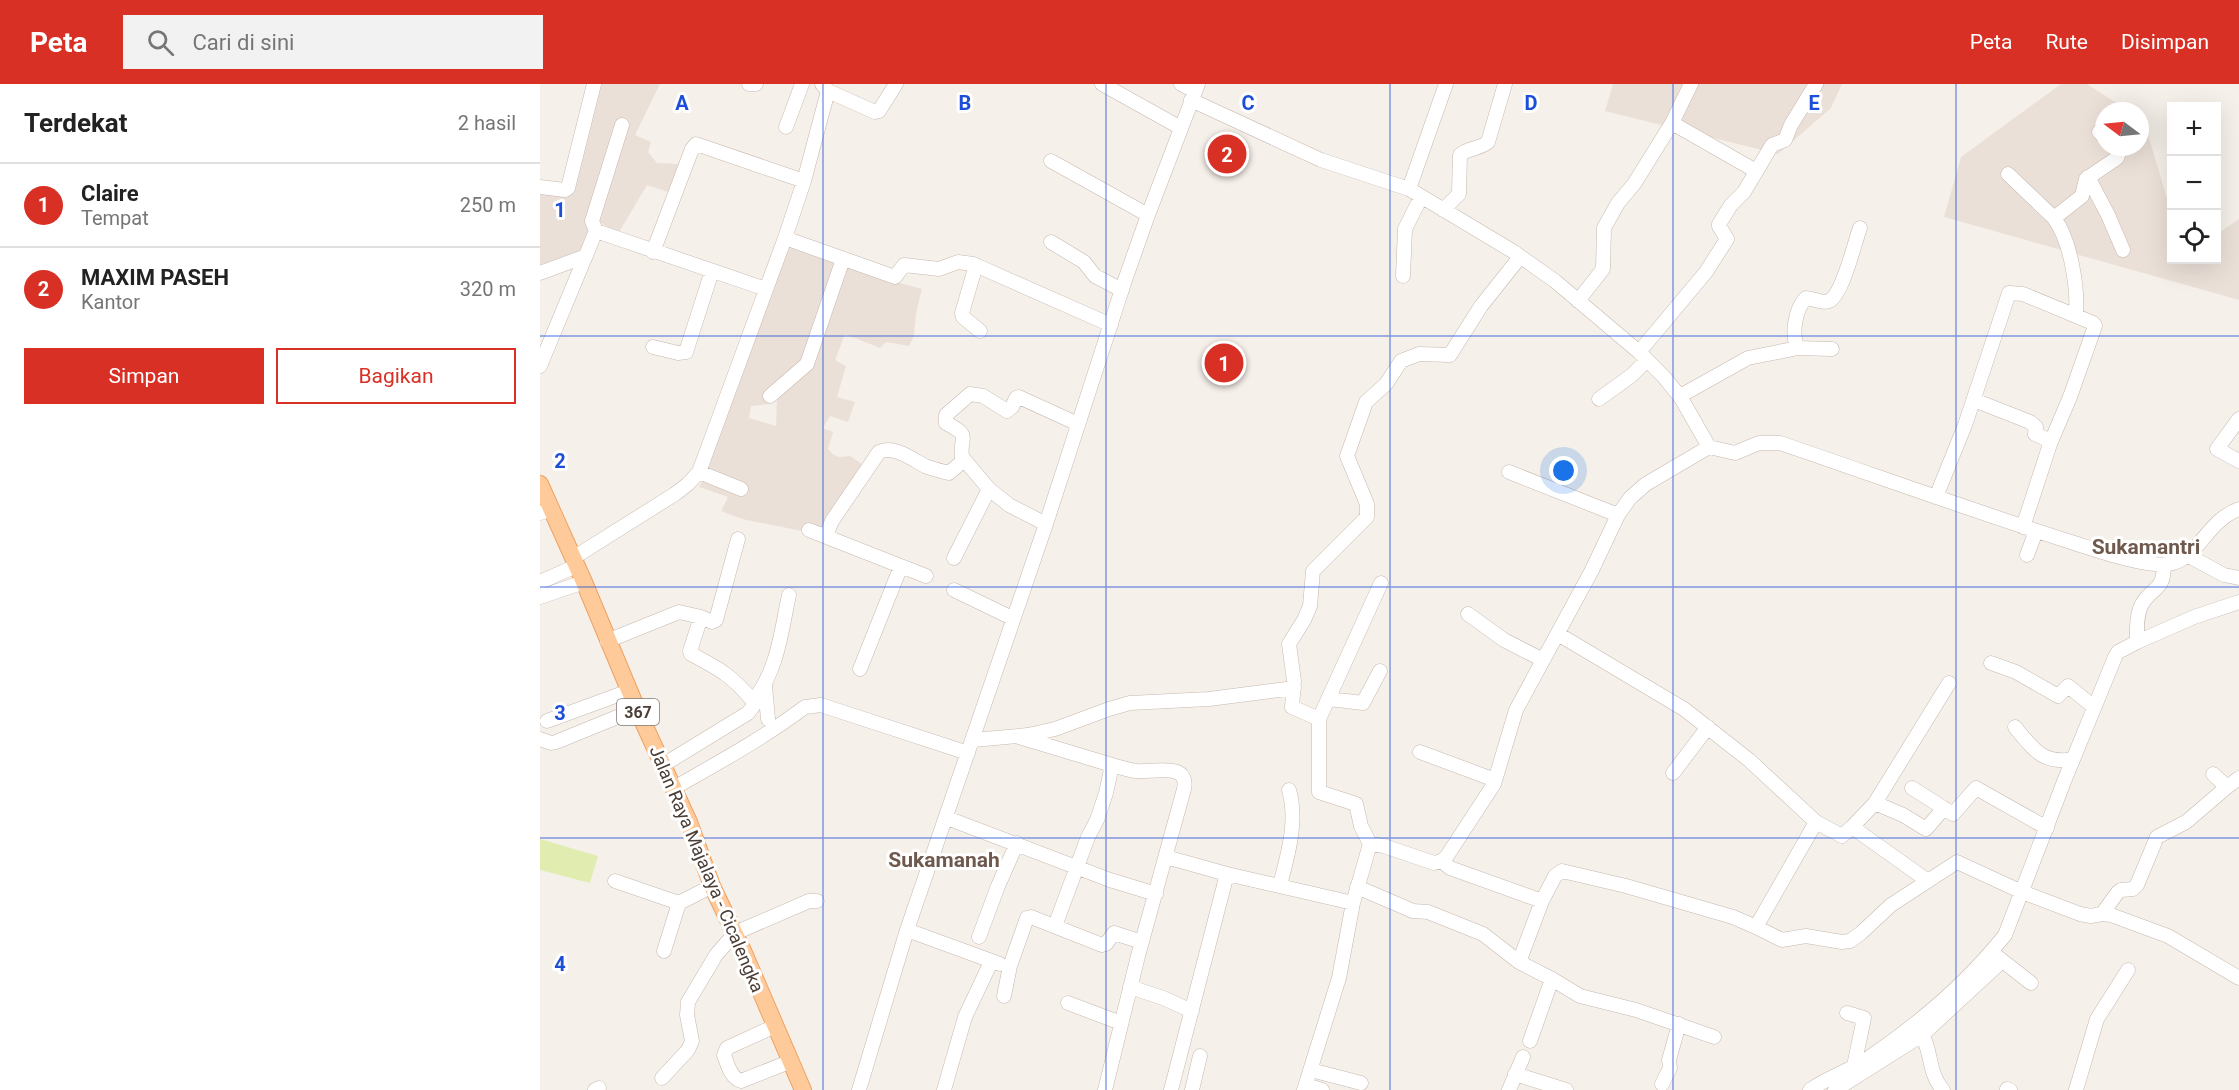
<!DOCTYPE html>
<html lang="id">
<head>
<meta charset="utf-8">
<style>
  body { margin:0; font-family:Roboto,sans-serif; background:#f2f2f2; color:#222 }
  .controls { position:absolute; right:18px; top:18px; display:grid; overflow:hidden; border-radius:0px; box-shadow:0 6px 24px #0002 }
  .controls button { width:54px; height:54px; display:grid; place-items:center; padding:0; border:0; border-bottom:2px solid #e0e0e0; background:#fff; color:#222; font:30px sans-serif }
  .compass { position:absolute; left:1555px; top:18px; width:54px; height:54px; border-radius:50%; background:#fff; box-shadow:0 6px 24px #0002; rotate:286deg }
  .you { position:absolute; left:1024px; top:387px; width:21px; height:21px; margin:-15px; border:4px solid #fff; border-radius:50%; background:#1a73e8; box-shadow:0 0 0 9px #1a73e833 }
  .badge { display:grid; place-items:center; width:39px; height:39px; border-radius:50%; background:#d93025; color:#fff; font-size:20px; font-weight:700 }
  .pin { position:absolute; translate:-50% -50%; border:3px solid #fff; box-shadow:0 2px 6px #0006 }
  .list { margin:0; padding:0; list-style:none }
  h2 { display:flex; justify-content:space-between; align-items:center; height:78px; margin:0; padding:0 24px; font-size:26px }
  h2 small { font-size:20px; font-weight:400; color:#767676 }
  .list li { display:grid; grid-template-columns:39px 1fr auto; gap:18px; align-items:center; box-sizing:border-box; height:84px; padding:0 24px; border-top:2px solid #e0e0e0 }
  .list b { display:block; font-size:22px; white-space:nowrap }
  .list p { margin:0; font-size:20px; white-space:nowrap; color:#767676 }
  .list em { font-size:20px; font-style:normal; color:#767676 }
  .actions { display:flex; gap:12px; padding:18px 24px }
  .actions a { flex:1; padding:14px 0; border:2px solid #d93025; border-radius:0px; text-align:center; font-size:21px; color:#d93025 }
  .actions .main { background:#d93025; color:#fff }
  .icon { flex:none; width:33px; height:33px; fill:none; stroke:currentColor; stroke-width:2; stroke-linecap:round; stroke-linejoin:round }
  .map { position:relative; flex:none; width:1699px; height:1006px; overflow:hidden }
  header { display:flex; align-items:center; gap:36px; box-sizing:border-box; height:84px; padding:0 30px; background:#d93025; color:#fff }
  header strong { font-size:28px }
  nav { display:flex; gap:33px; margin-inline-start:auto; font-size:21px }
  .search { width:420px; height:54px; background:#f2f2f2; display:flex; align-items:center; gap:15px; box-sizing:border-box; padding:0 21px; border-radius:0px; color:#767676; font-size:22px }
  main { display:flex }
  aside { flex:1; background:#fff }
  .map>svg:first-child { display:block }
  .residential { fill:#ebe0d8 }
  .green { fill:#e1edb0 }
  .lines { fill:none; stroke-linecap:round; stroke-linejoin:round }
  .minor-casing { stroke:#c6b8af; stroke-width:15 }
  .major-casing { stroke:#eea160; stroke-width:18 }
  .minor { stroke:#fff; stroke-width:14 }
  .major { stroke:#ffca9a; stroke-width:16 }
  .grid { fill:none; stroke:#1d4ed8; stroke-width:1.5; stroke-opacity:0.55 }
  .labels { text-anchor:middle; dominant-baseline:central; stroke-width:6; stroke-linejoin:round; paint-order:stroke }
  .shield { fill:#fff; stroke:#817873; stroke-width:1.5 }
  .shield-label { font-size:16px; font-weight:bold; fill:#4b3e37 }
  .street-label { font-size:18px; fill:#4b3e37; stroke:#fff }
  .quarter-label { font-size:21px; font-weight:bold; fill:#6f594d; stroke:#fff }
  .grid-label { font-size:20px; text-anchor:middle; font-weight:bold; fill:#1d4ed8; stroke:#fff; stroke-width:6; stroke-linejoin:round; paint-order:stroke }
</style>
</head>
<body>
<header>
<strong>Peta</strong>
<div class="search"><svg class="icon" aria-label="search" viewBox="0 0 24 24"><circle cx="10" cy="10" r="6"/><path d="M15 15l6 6"/></svg>Cari di sini</div>
<nav><a>Peta</a><a>Rute</a><a>Disimpan</a></nav>
</header>
<main>
<aside>
<h2>Terdekat<small>2 hasil</small></h2>
<ul class="list">
<li><span class="badge">1</span><div><b>Claire</b><p>Tempat</p></div><em>250 m</em></li>
<li><span class="badge">2</span><div><b>MAXIM PASEH</b><p>Kantor</p></div><em>320 m</em></li>
</ul>
<div class="actions"><a class="main">Simpan</a><a>Bagikan</a></div>
</aside>
<div class="map">
<svg width="1699" height="1006" viewBox="0 0 1699 1006">
  <rect width="100%" height="100%" fill="#f6f0ea"/>
  <path class="residential" d="M 58,0 L 120,0 L 95,51 L 111,58 L 108,68 L 117,79 L 141,80 L 128,108 L 107,101 L 78,150 L 58,137 L 50,149 L 42,168 L 0,182 L 0,107 L 29,112 L 33,105 Z
    M 1073,0 L 1302,0 L 1291,24 L 1238,70 L 1065,27 Z
    M 1521,0 L 1547,0 L 1589,27 L 1564,27 L 1564,63 L 1600,63 L 1600,34 L 1604,37 L 1631,128 L 1632,176 L 1676,176 L 1677,150 L 1699,135 L 1699,216 L 1404,133 L 1421,73 Z
    M 244,152 L 302,172 L 267,275 L 231,314 L 230,320 L 211,322 L 209,334 L 236,342 L 237,313 L 263,288 L 303,177 L 360,199 L 382,205 L 376,229 L 374,252 L 369,262 L 346,258 L 340,264 L 305,250 L 295,276 L 306,282 L 297,313 L 315,318 L 308,338 L 290,332 L 283,344 L 293,348 L 288,365 L 294,371 L 299,373 L 310,372 L 325,382 L 277,450 L 202,435 L 181,427 L 188,413 L 159,403 L 163,395 L 162,387 Z"/>
  <path class="green" d="M 0,755 L 58,772 L 50,799 L 0,786 Z"/>
  <g class="lines">
    <g class="minor-casing">
      <path id="minor" d="M 209,0 L 216,0
        M 282,0 L 288,7 L 335,28 L 339,27 L 356,0
        M 562,0 L 641,44
        M 641,0 L 655,7
        M 651,16 L 781,76 L 869,105 L 974,168 L 1015,197 L 1099,268 L 1124,293 L 1141,314 L 1169,363
        M 1132,39 L 1216,87
        M 246,43 L 262,0
        M 1559,48 L 1564,53
        M 511,77 L 608,131
        M 1468,90 L 1514,134 C 1531,157 1538,204 1536,232
        M 1548,93 L 1568,131 L 1583,166
        M 0,103 L 25,106 L 28,104 L 54,0
        M 869,105 L 906,0
        M 903,126 L 919,110 L 920,71 C 927,64 940,65 948,58 L 965,0
        M 1514,134 L 1542,112 L 1546,95 L 1577,74 L 1579,69 L 1574,63
        M 56,147 L 52,137 L 82,41
        M 245,154 L 355,193 L 364,181 L 399,185 L 418,178 L 433,180 L 571,241
        M 511,158 L 544,178 L 555,192 L 582,206
        M 113,168 L 152,65 L 156,60 L 264,97
        M 436,181 L 422,229 L 423,233 L 440,247
        M 0,189 L 46,172
        M 863,192 L 865,145 L 881,113
        M 1038,217 L 1063,185 L 1064,144 L 1078,119 L 1094,100 L 1132,39 L 1151,0
        M 113,263 L 138,269 L 146,268 L 172,187
        M 1258,264 C 1251,251 1255,225 1266,214 C 1272,214 1283,220 1289,217 C 1303,210 1314,160 1320,144
        M 1099,268 L 1166,188 L 1187,155 L 1179,142 L 1179,140 L 1191,121 L 1204,108 L 1232,61 L 1245,56 L 1251,41 L 1276,0
        M 0,282 L 56,147 L 226,205
        M 230,312 L 267,280 L 303,175
        M 1140,312 L 1208,274 L 1258,264 L 1292,265
        M 1059,315 L 1092,291 L 1107,276
        M 1434,316 L 1490,338 L 1496,343 L 1495,350 L 1511,357
        M 1699,335 L 1677,365 L 1699,377
        M 159,388 L 201,405
        M 969,388 L 1078,431
        M 1396,413 L 1425,341 L 1469,209 L 1483,210 L 1553,239 L 1555,242 L 1530,313 L 1510,360 L 1483,443
        M 0,429 L 12,425
        M 506,440 L 469,421 L 449,405 L 422,373 C 419,352 433,353 406,339 L 406,331 L 430,310 L 443,312 L 467,327 L 472,323 L 476,314 L 479,313 L 538,340
        M 269,446 L 386,492
        M 286,452 L 292,437 L 339,368 C 354,361 372,375 385,382 C 392,385 401,387 409,389 L 424,376
        M 198,455 L 176,536 L 172,538 L 161,533 L 150,567 L 151,570 C 180,585 192,592 213,617
        M 1487,471 L 1496,447
        M 1647,471 L 1684,491 L 1699,494
        M 33,474 L 135,410 L 148,400 L 159,388 L 245,154 L 264,97 L 288,7
        M 414,474 L 449,405
        M 0,498 L 36,482
        M 414,506 L 472,534
        M 0,513 L 44,498
        M 928,530 L 964,556 L 1003,576
        M 1018,550 L 1144,625 L 1209,676 L 1276,738 L 1216,843 L 1242,856 L 1266,852 L 1302,858 L 1310,857 L 1321,849 L 1351,821 L 1417,778 L 1482,808 L 1540,830 L 1551,832 L 1562,830 L 1571,831 L 1628,852 L 1699,894
        M 67,557 L 139,528 L 161,533
        M 1597,558 C 1597,546 1596,531 1602,520 C 1612,503 1626,505 1623,481
        M 1451,579 L 1476,588 L 1518,612 L 1528,602 L 1554,623
        M 320,585 L 361,482
        M 225,602 L 228,635
        M 789,615 L 823,619 L 840,587
        M 779,635 L 841,499
        M 7,637 L 89,607
        M 1475,643 C 1492,664 1503,681 1533,675
        M 479,653 L 572,681
        M 0,655 L 11,659 L 16,658 L 97,625
        M 433,656 L 488,651 L 515,645 L 569,625 L 590,619 L 669,615 L 754,604
        M 880,668 L 955,696
        M 123,681 L 208,629 L 214,621 L 213,617 C 238,586 241,548 249,511
        M 1133,689 L 1168,643
        M 1673,690 L 1687,703 L 1699,694
        M 134,704 C 181,677 222,655 265,623 L 281,621 L 290,624 L 428,669
        M 1372,704 L 1413,730 L 1436,704 L 1507,744
        M 1335,719 L 1409,599
        M 407,734 L 570,796 L 616,810
        M 1276,738 L 1302,752 L 1312,743 L 1388,797
        M 1312,743 L 1335,719 L 1363,731 L 1386,745 L 1404,724
        M 830,760 L 821,742 L 816,720 L 779,708 L 779,635 L 752,623 L 754,597 L 749,560 L 764,536 L 770,522 L 773,487 L 827,433 L 827,420 L 807,372 L 826,318 L 846,300 L 861,277 L 879,270 L 910,271 L 941,222 L 980,173
        M 626,773 L 687,790
        M 902,777 L 910,784 L 1002,817 L 1015,792 L 1022,787 L 1086,802 L 1193,833 L 1216,843
        M 75,797 L 139,819 L 172,802
        M 740,801 C 748,770 758,737 749,706
        M 817,803 L 873,827 L 888,828 L 943,850 L 979,878 L 1012,895 L 1040,912 L 1096,926 L 1174,953
        M 1562,830 L 1578,808 L 1581,806 L 1593,805 L 1597,801 L 1617,753 L 1646,738 L 1687,703
        M 515,842 L 548,753 L 557,736 L 566,709 L 572,681 C 580,683 588,686 596,687 C 611,689 650,677 644,705 L 598,872 L 565,1006
        M 367,846 L 460,880
        M 439,853 L 458,802 L 477,759
        M 124,867 L 139,819
        M 1455,871 L 1491,899
        M 979,878 L 1002,817
        M 590,903 L 623,914 L 652,927
        M 464,912 L 470,882 L 487,834 L 491,833 L 562,861 L 566,860 L 574,849 L 602,858
        M 528,919 L 581,939
        M 1307,929 L 1324,934 L 1314,982
        M 235,942 L 187,964 L 184,971 C 188,981 190,993 201,997 L 249,978
        M 1379,945 C 1393,966 1387,988 1403,1006
        M 990,957 L 1012,895
        M 771,986 L 821,999
        M 975,990 L 1026,1006
        M 122,994 L 148,966 L 152,957 L 147,931 L 148,918 L 176,871 L 195,849 L 269,817 L 277,817
        M 1122,1000 L 1130,984 L 1129,976 L 1139,940
        M 766,1001 L 782,1006
        M 1467,1005 L 1470,1006
        M 55,1006 L 59,1004
        M 319,1006 L 367,846 L 506,440 L 584,199 L 608,131 L 658,0
        M 404,1006 L 425,933 L 451,878
        M 631,1006 L 687,790 L 813,819
        M 652,1006 L 660,972
        M 764,1006 L 799,894 L 813,819 L 830,760 L 844,762 L 894,779 L 902,777 L 907,772 L 954,700 L 976,626 L 1052,486 L 1078,431 L 1090,414 L 1106,400 L 1169,363 L 1195,369 L 1219,359 L 1240,359 C 1337,392 1433,427 1531,458 C 1554,465 1611,486 1633,479 C 1659,472 1668,436 1699,425
        M 969,1006 L 983,973
        M 1270,1006 C 1288,993 1309,987 1327,975 C 1377,941 1427,899 1465,851 L 1525,695 L 1575,573 L 1578,568 L 1597,558 L 1654,533 L 1699,518
        M 1295,1006 L 1382,951 L 1462,877
        M 1536,1006 L 1557,935 L 1588,886"/>
    </g>
    <g class="major-casing">
      <path id="major" d="M 0,400 L 44,498 L 97,625 L 149,738 L 172,802 L 204,869 L 263,1006"/>
    </g>
    <use href="#minor" class="minor"/>
    <use href="#major" class="major"/>
  </g>
  <path class="grid" d="M 283,0 L 283,1006M 566,0 L 566,1006M 850,0 L 850,1006M 1133,0 L 1133,1006M 1416,0 L 1416,1006M 0,252 L 1699,252M 0,503 L 1699,503M 0,754 L 1699,754"/>
  <g class="labels">
    <rect class="shield" x="77" y="615" width="42" height="26" rx="4.5"/>
    <g class="shield-label">
      <text x="98" y="628">367</text>
    </g>
    <g class="street-label">
      <text transform="translate(167 785) rotate(67)">Jalan Raya Majalaya - Cicalengka</text>
    </g>
    <g class="quarter-label">
      <text x="1606" y="463">Sukamantri</text>
      <text x="404" y="776">Sukamanah</text>
    </g>
  </g>
  <g class="grid-label">
    <text x="142" y="26">A</text>
    <text x="425" y="26">B</text>
    <text x="708" y="26">C</text>
    <text x="991" y="26">D</text>
    <text x="1274" y="26">E</text>
    <text x="20" y="133">1</text>
    <text x="20" y="384">2</text>
    <text x="20" y="636">3</text>
    <text x="20" y="887">4</text>
  </g>
</svg>
<div class="controls">
<button>+</button>
<button>−</button>
<button><svg class="icon" aria-label="locate" viewBox="0 0 24 24"><circle cx="12" cy="12" r="6"/><path d="M12 2v4M12 18v4M2 12h4M18 12h4"/></svg></button>
</div>
<svg class="compass" viewBox="-18 -18 36 36"><path d="M0-13l5 13h-10z" fill="#e53935"/><path d="M0 13l5-13h-10z" fill="#767676"/></svg>
<div class="you"></div>
<div class="pin badge" style="left:684px;top:279px">1</div>
<div class="pin badge" style="left:687px;top:70px">2</div>
</div>
</main>
</body>
</html>
